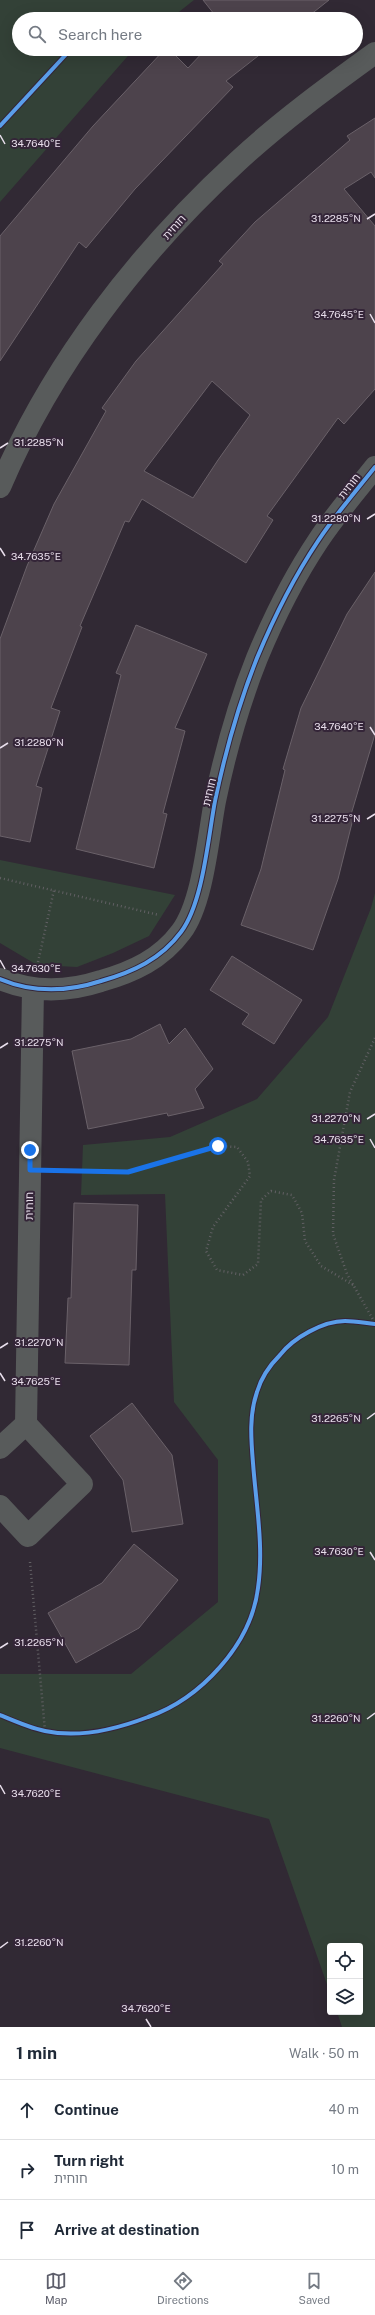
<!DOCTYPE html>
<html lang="en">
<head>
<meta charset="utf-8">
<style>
  body { margin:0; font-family:"Public Sans","Noto Sans Hebrew",sans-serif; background:#f6f6f7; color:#1f2937 }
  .controls { position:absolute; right:12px; bottom:12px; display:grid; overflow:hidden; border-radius:4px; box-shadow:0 4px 16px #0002 }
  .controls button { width:36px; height:36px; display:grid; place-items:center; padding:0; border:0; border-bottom:1px solid #e0e1e3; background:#fff; color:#1f2937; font:20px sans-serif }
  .stop { position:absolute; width:12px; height:12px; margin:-9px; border:3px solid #1a73e8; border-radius:50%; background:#fff }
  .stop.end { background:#1a73e8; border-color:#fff; box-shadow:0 1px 4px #0008 }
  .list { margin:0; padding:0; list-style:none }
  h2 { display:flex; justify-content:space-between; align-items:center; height:52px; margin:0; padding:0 16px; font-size:17px }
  h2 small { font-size:13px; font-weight:400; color:#747a83 }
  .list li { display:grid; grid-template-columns:26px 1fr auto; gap:12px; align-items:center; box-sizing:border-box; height:60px; padding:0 16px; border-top:1px solid #e0e1e3 }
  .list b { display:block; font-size:15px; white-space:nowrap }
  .list p { margin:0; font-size:13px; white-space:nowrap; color:#747a83 }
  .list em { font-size:13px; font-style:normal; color:#747a83 }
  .icon { flex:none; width:22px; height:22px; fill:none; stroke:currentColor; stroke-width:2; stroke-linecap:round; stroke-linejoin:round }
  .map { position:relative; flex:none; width:375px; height:2027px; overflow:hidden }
  .search { position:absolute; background:#fff; box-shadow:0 4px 16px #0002; left:12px; right:12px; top:12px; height:44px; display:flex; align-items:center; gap:10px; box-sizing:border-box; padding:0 14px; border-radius:22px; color:#747a83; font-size:15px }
  .sheet { height:232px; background:#fff }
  nav { display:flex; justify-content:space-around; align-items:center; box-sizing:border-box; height:56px; border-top:1px solid #e0e1e3; background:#fff; font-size:11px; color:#747a83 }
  nav a { display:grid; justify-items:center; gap:2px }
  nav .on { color:#5d5e6b }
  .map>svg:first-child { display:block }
  .green { fill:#334137 }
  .building { fill:#4d434c; stroke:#6a6169; fill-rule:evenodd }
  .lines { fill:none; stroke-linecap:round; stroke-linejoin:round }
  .path { stroke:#626064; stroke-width:2.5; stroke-dasharray:1 3; stroke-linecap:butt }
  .street { stroke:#585b5b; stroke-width:22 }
  .cycleway-casing { stroke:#342538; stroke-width:6 }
  .cycleway { stroke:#5a9eea; stroke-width:4 }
  .route { stroke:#1a73e8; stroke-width:5 }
  .ticks { fill:none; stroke:#e8deeb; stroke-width:1.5 }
  .labels { text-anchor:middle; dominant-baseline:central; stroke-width:4; stroke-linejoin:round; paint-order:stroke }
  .street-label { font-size:11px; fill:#e8deeb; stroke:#342538 }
  .ticks-label { font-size:10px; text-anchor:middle; fill:#e8deeb; stroke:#342538; stroke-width:4; stroke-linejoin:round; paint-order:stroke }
</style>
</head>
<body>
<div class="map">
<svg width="375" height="2027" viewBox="0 0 375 2027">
  <rect width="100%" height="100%" fill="#312934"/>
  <path class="green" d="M 0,0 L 194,0 L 170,19 L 19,19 L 19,49 L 134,49 L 0,202 Z
    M 0,860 L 175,895 L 149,936 L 113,953 L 77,967 L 37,965 L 0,943 Z
    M 375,893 L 375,2027 L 342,2027 L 337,2012 L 360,2012 L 360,1946 L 330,1946 L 330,1993 L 269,1819 L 0,1748 L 0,1674 L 131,1674 L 218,1602 L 218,1460 L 174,1402 L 165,1194 L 81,1195 L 83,1145 L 170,1137 L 257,1099 L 328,1017 L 371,908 Z"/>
  <path class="building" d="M 203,0 L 329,0 L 305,19 L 218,19 Z
    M 165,49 L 169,49 L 188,68 L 206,49 L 267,49 L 226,81 L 233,87 L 135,189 L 86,248 L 79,242 L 0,361 L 0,236 L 93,126 Z
    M 375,118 L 375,178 L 371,172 L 344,189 L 375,226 L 375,389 L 344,424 L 338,418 L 267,516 L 273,520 L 246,563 L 142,499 L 129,522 L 125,521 L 80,626 L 82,627 L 51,708 L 60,711 L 36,786 L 42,788 L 30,842 L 0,836 L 0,639 L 27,566 L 54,504 L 106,411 L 102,408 L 136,361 L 223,264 L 219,261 L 255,222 L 350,140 L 347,136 ZM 212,381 L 250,415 L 218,460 L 193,498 L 144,471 Z
    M 375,572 L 375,734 L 350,818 L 353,819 L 338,879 L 313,950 L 241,925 L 261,869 L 285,770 L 283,769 L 301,708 L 347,614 Z
    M 136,625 L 207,654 L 175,728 L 185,731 L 163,813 L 167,814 L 154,868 L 76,849 L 121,675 L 116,673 Z
    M 232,956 L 302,1000 L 274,1044 L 242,1024 L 249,1014 L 210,990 Z
    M 160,1024 L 169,1044 L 185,1028 L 213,1069 L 195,1089 L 204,1108 L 168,1116 L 167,1113 L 88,1129 L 72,1051 L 131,1039 Z
    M 74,1203 L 138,1205 L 136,1270 L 132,1270 L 129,1365 L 65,1363 L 68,1298 L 71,1298 Z
    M 132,1403 L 172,1455 L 183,1524 L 132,1532 L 123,1480 L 90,1436 Z
    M 134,1544 L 178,1580 L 139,1628 L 76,1663 L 48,1613 L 102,1583 Z"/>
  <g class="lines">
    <path class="path" d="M 0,878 L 159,915
      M 38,962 L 54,890
      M 375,1038 L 350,1092 L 334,1180 L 333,1234 L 347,1274 L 375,1323
      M 58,1171 L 128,1172 L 218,1146 L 237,1147 L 248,1162 L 250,1176 L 213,1227 L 206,1251 L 217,1270 L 243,1275 L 258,1264 L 261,1200 L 271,1191 L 292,1195 L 302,1213 L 305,1241 L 321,1266 L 355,1286
      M 30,1562 L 45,1731"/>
    <path class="street" d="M 0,487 C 52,364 139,252 237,162 C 280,122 328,87 375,53
      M 0,979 C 33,993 67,992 101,981 C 133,972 161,959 181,932 C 203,903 208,838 215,801 C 225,753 239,703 257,658 C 274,617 294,577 318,541 C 335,515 356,491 375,467
      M 0,1448 L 26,1424
      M 0,1506 L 28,1536 L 82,1484 L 26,1424 L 33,988"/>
    <g class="cycleway-casing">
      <path id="cycleway" d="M 0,126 L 71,49
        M 0,979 C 33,993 67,992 101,981 C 133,972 161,959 181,932 C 203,903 208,838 215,801 C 225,753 239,703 257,658 C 274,617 294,577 318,541 C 335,515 356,491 375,467
        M 0,1715 C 14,1721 30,1728 45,1731 C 78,1738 117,1729 148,1717 C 200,1699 251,1645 258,1588 C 264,1547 256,1504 253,1463 C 251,1439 249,1415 257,1392 C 261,1378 270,1365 280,1355 C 293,1338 323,1321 345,1321 C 355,1321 365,1323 375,1324"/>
    </g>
    <use href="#cycleway" class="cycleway"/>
  </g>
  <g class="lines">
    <path class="route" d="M 30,1150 L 30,1170 L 128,1172 L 218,1146"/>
  </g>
  <path class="ticks" d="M 0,135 L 5,144M 367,219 L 375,214M 370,314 L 375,323M 0,448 L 8,443M 367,519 L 375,514M 0,548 L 5,556M 370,727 L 375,735M 0,748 L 8,743M 367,819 L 375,814M 0,960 L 5,969M 0,1048 L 8,1043M 367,1119 L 375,1114M 370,1139 L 375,1148M 0,1348 L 8,1343M 0,1373 L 5,1381M 367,1419 L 375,1413M 370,1552 L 375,1560M 0,1648 L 8,1643M 367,1719 L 375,1713M 0,1785 L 5,1794M 0,1948 L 8,1942M 146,2019 L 151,2027"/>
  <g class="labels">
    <g class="street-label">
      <text transform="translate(174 227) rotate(-48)">חוחית</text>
      <text transform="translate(349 486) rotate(-52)">חוחית</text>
      <text transform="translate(209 792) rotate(-77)">חוחית</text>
      <text transform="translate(29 1206) rotate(-89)">חוחית</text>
    </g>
  </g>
  <g class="ticks-label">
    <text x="36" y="147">34.7640°E</text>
    <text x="336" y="222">31.2285°N</text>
    <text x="339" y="318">34.7645°E</text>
    <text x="39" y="446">31.2285°N</text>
    <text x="336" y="522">31.2280°N</text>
    <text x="36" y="560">34.7635°E</text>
    <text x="339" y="730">34.7640°E</text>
    <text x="39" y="746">31.2280°N</text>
    <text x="336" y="822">31.2275°N</text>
    <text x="36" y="972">34.7630°E</text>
    <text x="39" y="1046">31.2275°N</text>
    <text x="336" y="1122">31.2270°N</text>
    <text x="339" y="1143">34.7635°E</text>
    <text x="39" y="1346">31.2270°N</text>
    <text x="36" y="1385">34.7625°E</text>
    <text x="336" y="1422">31.2265°N</text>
    <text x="339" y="1555">34.7630°E</text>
    <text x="39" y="1646">31.2265°N</text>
    <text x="336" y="1722">31.2260°N</text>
    <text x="36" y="1797">34.7620°E</text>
    <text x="39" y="1946">31.2260°N</text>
    <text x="146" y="2012">34.7620°E</text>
  </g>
</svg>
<div class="controls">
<button><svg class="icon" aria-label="locate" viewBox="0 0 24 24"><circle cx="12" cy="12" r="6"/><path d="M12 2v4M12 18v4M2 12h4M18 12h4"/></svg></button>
<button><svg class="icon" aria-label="layers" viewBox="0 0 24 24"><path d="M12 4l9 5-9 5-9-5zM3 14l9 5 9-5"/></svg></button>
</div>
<div class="stop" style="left:218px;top:1146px"></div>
<div class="stop end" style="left:30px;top:1150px"></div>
<div class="search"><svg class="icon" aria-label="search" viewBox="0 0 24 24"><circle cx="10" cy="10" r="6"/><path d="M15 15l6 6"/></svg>Search here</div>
</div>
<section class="sheet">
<h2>1 min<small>Walk · 50 m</small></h2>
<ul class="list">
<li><svg class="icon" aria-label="ahead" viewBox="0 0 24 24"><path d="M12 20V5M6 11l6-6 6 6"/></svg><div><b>Continue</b></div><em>40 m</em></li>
<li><svg class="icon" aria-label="right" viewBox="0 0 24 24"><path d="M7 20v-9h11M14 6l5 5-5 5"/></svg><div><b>Turn right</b><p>חוחית</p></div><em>10 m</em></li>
<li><svg class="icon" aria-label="arrive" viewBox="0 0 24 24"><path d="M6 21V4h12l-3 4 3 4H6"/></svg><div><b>Arrive at destination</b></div></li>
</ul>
</section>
<nav>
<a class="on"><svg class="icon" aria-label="map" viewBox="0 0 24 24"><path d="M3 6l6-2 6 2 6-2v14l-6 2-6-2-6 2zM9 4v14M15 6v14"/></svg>Map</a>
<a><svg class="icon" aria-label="directions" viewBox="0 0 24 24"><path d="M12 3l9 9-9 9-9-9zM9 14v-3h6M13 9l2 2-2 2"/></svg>Directions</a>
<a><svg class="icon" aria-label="saved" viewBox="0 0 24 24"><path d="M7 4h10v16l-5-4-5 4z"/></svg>Saved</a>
</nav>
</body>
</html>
